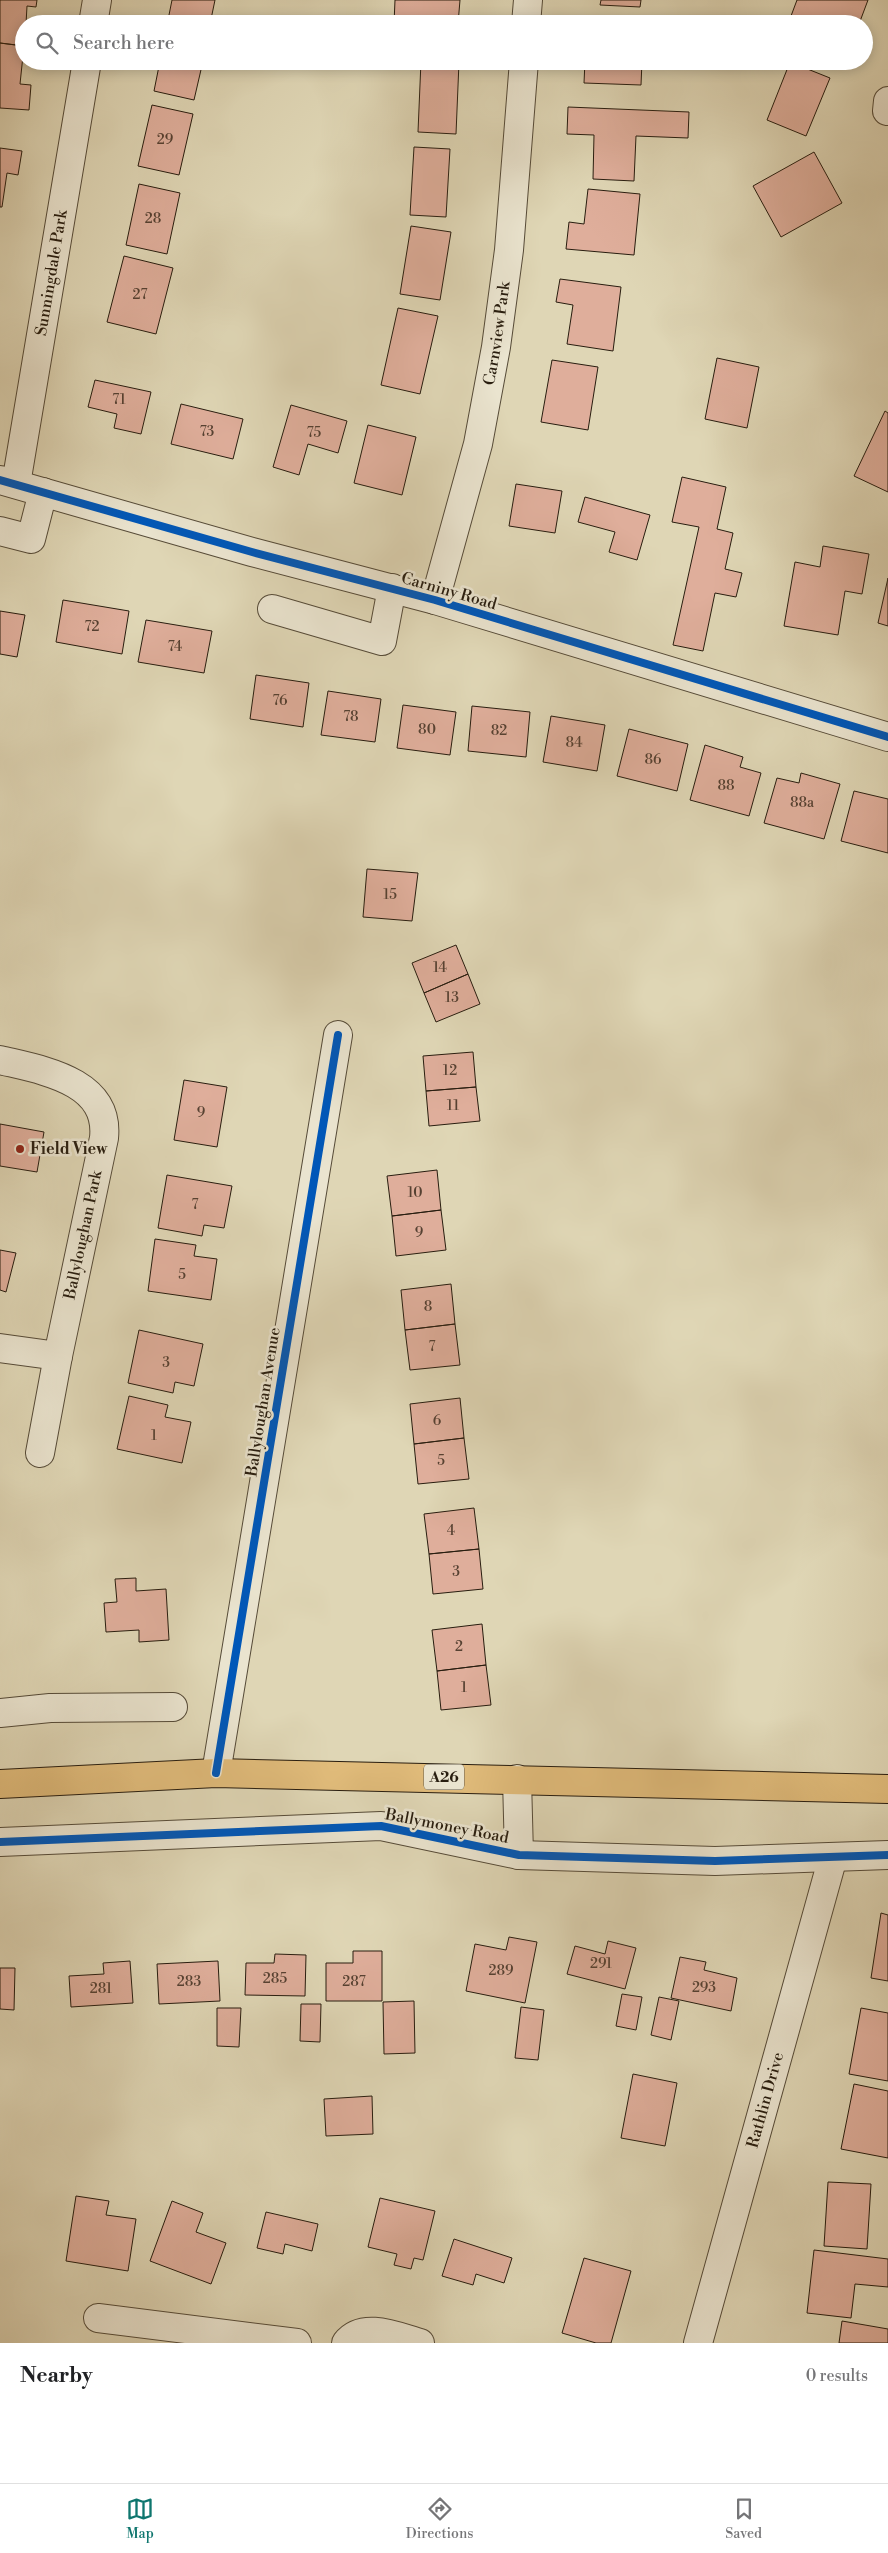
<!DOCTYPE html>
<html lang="en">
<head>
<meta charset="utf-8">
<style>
  body { margin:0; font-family:"Libre Bodoni",serif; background:#f6f6f6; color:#202124 }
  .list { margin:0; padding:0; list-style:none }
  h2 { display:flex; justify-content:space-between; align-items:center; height:65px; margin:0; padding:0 20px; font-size:21px }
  h2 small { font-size:16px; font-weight:400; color:#757577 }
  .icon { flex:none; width:28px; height:28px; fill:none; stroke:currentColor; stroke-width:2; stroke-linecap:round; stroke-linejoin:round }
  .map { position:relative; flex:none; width:888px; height:2343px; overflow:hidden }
  .search { position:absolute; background:#fff; box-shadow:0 2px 12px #0003; left:15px; right:15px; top:15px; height:55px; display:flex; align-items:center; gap:12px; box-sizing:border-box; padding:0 18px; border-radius:28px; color:#757577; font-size:19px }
  .sheet { height:140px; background:#fff }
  nav { display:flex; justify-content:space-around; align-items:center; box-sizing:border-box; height:70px; border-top:1px solid #e0e0e0; background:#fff; font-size:14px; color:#757577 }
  nav a { display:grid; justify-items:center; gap:2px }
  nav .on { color:#0f766e }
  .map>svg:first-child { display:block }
  .building { fill:#dfae9b; stroke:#281d0f }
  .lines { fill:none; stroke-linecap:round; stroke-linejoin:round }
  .minor-casing { stroke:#564b38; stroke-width:30 }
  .tertiary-casing { stroke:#564b38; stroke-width:30 }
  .primary-casing { stroke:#281d0f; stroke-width:30 }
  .minor { stroke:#eae4cf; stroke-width:28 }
  .tertiary { stroke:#eae4cf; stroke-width:28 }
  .primary { stroke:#e0bb7a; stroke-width:28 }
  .cycleway-casing { stroke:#eae4cf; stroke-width:11 }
  .cycleway { stroke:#0057b8; stroke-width:8 }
  .poi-dot { fill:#8f2418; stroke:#eae4cf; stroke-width:2 }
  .labels { text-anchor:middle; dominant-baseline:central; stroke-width:5; stroke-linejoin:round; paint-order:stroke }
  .number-label { font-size:14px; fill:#564132 }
  .shield { fill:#eae4cf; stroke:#625949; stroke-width:1 }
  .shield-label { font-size:15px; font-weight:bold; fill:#281d0f }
  .street-label { font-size:16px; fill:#281d0f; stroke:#eae4cf }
  .poi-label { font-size:16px; font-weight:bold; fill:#281d0f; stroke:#eae4cf; text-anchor:start }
</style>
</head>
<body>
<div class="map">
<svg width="888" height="2343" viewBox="0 0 888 2343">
  <rect width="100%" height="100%" fill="#dfd6b5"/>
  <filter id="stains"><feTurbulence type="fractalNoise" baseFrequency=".004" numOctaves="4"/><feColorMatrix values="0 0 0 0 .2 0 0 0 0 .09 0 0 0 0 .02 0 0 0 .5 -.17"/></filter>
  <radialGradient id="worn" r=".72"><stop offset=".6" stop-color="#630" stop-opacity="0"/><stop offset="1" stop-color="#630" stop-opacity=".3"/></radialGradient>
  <path class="building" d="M 0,0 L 37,0 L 36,7 L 27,6 L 26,24 L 24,24 L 24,46 L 0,43 Z
    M 172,0 L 215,0 L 210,24 L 186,24 L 168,20 Z
    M 395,0 L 460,0 L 458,24 L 394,24 Z
    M 601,0 L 641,0 L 640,7 L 600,5 Z
    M 797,0 L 868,0 L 859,24 L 788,24 Z
    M 602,16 L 644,17 L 643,24 L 602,24 Z
    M 0,43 L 24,46 L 20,84 L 31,85 L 29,110 L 0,108 Z
    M 160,61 L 203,61 L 194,100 L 154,91 Z
    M 421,61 L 459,62 L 456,134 L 418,132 Z
    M 585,61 L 642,61 L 641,85 L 584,83 Z
    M 790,62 L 830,78 L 806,136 L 767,120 Z
    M 152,105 L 193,114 L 179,175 L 138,166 Z
    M 568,107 L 689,112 L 688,138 L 636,136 L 634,181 L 593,179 L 594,135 L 567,134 Z
    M 414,147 L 450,149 L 446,217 L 410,215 Z
    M 0,148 L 22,151 L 18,175 L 7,173 L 2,207 L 0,207 Z
    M 814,152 L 842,203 L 781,237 L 753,186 Z
    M 139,184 L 180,193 L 167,254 L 126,245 Z
    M 588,189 L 640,194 L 634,255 L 566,249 L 569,222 L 584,224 Z
    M 411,226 L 451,232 L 440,300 L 400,294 Z
    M 124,256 L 173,268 L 156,334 L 107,322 Z
    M 560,279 L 621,287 L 613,351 L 567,344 L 573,305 L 556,302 Z
    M 398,308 L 438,316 L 420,394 L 381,385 Z
    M 717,358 L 759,367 L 747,428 L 705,419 Z
    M 552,360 L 598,367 L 588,430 L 541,422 Z
    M 95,380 L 151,392 L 141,434 L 114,428 L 117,414 L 88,407 Z
    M 181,404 L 243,419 L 233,459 L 171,444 Z
    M 291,405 L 347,421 L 338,453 L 308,444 L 299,475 L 273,467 Z
    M 885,411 L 888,413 L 888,492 L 854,476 Z
    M 368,425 L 416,437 L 402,495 L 354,483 Z
    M 682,477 L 726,487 L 717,529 L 733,533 L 725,569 L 742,573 L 736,597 L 715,593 L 703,651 L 673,645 L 699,527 L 672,522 Z
    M 516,484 L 562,491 L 555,533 L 509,526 Z
    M 585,497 L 650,515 L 637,560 L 609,552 L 615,532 L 578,522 Z
    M 823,546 L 869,554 L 862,594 L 845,591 L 838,635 L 784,626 L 795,562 L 820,567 Z
    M 888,578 L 888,626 L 878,623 Z
    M 63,600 L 129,611 L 122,654 L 56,642 Z
    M 0,611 L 25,615 L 17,657 L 0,654 Z
    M 146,620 L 212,631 L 204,673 L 138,662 Z
    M 256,675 L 309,683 L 303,727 L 250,719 Z
    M 328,691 L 381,699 L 375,742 L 321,735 Z
    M 403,705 L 456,712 L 450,755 L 397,748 Z
    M 472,706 L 530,712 L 526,757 L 468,751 Z
    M 551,716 L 605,725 L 597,771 L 543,762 Z
    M 629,729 L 688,744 L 677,791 L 617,776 Z
    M 705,745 L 743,757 L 740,767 L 761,773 L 749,816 L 690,800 Z
    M 801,773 L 840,784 L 824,839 L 764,823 L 777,778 L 799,783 Z
    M 854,791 L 888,799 L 888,853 L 841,841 Z
    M 367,869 L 418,873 L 412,921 L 363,917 Z
    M 456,945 L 468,974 L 424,993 L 412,963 Z
    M 468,974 L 480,1004 L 436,1022 L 424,993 Z
    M 473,1052 L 476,1087 L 426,1091 L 423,1056 Z
    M 184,1080 L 227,1087 L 217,1147 L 174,1140 Z
    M 476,1087 L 480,1121 L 429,1126 L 426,1091 Z
    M 0,1124 L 44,1132 L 37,1172 L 0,1166 Z
    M 437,1170 L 441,1210 L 392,1216 L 387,1176 Z
    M 167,1175 L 232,1186 L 224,1228 L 204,1225 L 202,1236 L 158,1228 Z
    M 441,1210 L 446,1250 L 396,1256 L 392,1216 Z
    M 155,1239 L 196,1245 L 194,1256 L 217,1259 L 211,1300 L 148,1291 Z
    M 0,1250 L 16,1253 L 6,1292 L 0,1290 Z
    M 451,1284 L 455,1324 L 405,1330 L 401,1290 Z
    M 455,1324 L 460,1365 L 410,1370 L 405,1330 Z
    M 139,1330 L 203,1344 L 194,1386 L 175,1382 L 173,1393 L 128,1383 Z
    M 129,1396 L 168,1405 L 165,1417 L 191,1422 L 182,1463 L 117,1449 Z
    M 460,1398 L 464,1438 L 414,1444 L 410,1404 Z
    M 464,1438 L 469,1479 L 418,1484 L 414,1444 Z
    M 474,1508 L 479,1549 L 429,1554 L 424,1514 Z
    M 479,1549 L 483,1589 L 433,1594 L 429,1554 Z
    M 136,1578 L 136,1591 L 166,1589 L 169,1640 L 139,1642 L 139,1630 L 106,1632 L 104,1603 L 117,1602 L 115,1579 Z
    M 482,1624 L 486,1665 L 437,1671 L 432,1630 Z
    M 486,1665 L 491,1705 L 441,1710 L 437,1671 Z
    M 881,1913 L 888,1915 L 888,1981 L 871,1978 Z
    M 509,1937 L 537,1942 L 525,2003 L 466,1991 L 475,1944 L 506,1950 Z
    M 608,1941 L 636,1948 L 625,1989 L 567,1974 L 575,1946 L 605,1954 Z
    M 353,1951 L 382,1951 L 382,2001 L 326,2001 L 326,1963 L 353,1963 Z
    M 275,1954 L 306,1955 L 305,1996 L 245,1995 L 246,1963 L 274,1963 Z
    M 680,1957 L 706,1962 L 704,1970 L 737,1978 L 731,2011 L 671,1998 Z
    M 130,1961 L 133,2003 L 71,2007 L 69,1976 L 104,1974 L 103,1963 Z
    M 218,1961 L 220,2001 L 159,2004 L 157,1964 Z
    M 0,1968 L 15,1968 L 14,2010 L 0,2009 Z
    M 622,1994 L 642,1997 L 636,2030 L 616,2026 Z
    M 659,1997 L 679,2001 L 671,2040 L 651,2035 Z
    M 414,2001 L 415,2053 L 384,2054 L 383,2002 Z
    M 301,2004 L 321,2004 L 320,2042 L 300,2041 Z
    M 521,2007 L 544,2010 L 538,2060 L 515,2058 Z
    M 217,2008 L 241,2008 L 239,2047 L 217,2046 Z
    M 861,2008 L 888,2013 L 888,2081 L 849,2074 Z
    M 633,2074 L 677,2083 L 665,2146 L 621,2138 Z
    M 854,2084 L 888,2091 L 888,2158 L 841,2149 Z
    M 372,2096 L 373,2134 L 326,2136 L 324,2099 Z
    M 828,2182 L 871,2184 L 867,2249 L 824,2246 Z
    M 76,2196 L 109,2201 L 106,2215 L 136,2219 L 128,2271 L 66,2261 Z
    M 380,2198 L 435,2211 L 423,2260 L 414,2258 L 411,2269 L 394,2265 L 397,2254 L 368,2247 Z
    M 172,2201 L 203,2213 L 196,2232 L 226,2243 L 211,2284 L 150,2261 Z
    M 266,2212 L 318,2224 L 312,2251 L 285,2244 L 283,2254 L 257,2248 Z
    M 454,2239 L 512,2258 L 504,2283 L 476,2274 L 473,2285 L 442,2276 Z
    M 814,2250 L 888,2259 L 888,2287 L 855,2284 L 851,2318 L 807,2313 Z
    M 584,2258 L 631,2271 L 611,2343 L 596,2343 L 562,2333 Z
    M 842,2321 L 888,2329 L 888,2343 L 839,2343 Z"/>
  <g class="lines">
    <g class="minor-casing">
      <g id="minor">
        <path d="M 93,24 L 97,0"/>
        <path d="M 526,24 L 528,0"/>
        <path d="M 887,111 L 888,101"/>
        <path id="s1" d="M 16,484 L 87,61"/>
        <path d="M 0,531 L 31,539 L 43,492"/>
        <path id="s2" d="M 435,600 L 478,444 L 496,347 L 509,250 L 524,61"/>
        <path d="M 272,609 L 382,641 L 392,588"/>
        <path d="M 0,1060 C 41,1070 110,1080 104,1138 L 58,1356 L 40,1453"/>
        <path d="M 0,1348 L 58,1356"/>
        <path d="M 0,1713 L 50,1708 L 173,1707"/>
        <path d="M 216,1773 L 338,1035"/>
        <path d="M 517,1779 L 519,1855"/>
        <path d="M 0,1842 L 381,1826 L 519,1855 L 715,1861 L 888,1855"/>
        <path d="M 98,2318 L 297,2343"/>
        <path d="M 346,2343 C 363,2321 398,2337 420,2343"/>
        <path id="s3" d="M 698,2343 L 833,1857"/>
      </g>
    </g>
    <g class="tertiary-casing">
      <path id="tertiary" d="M 0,480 L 252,552 L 435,600 L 888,737"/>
    </g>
    <g class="primary-casing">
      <path id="primary" d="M 0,1784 L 216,1773 L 888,1789"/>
    </g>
    <use href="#minor" class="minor"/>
    <use href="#tertiary" class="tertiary"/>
    <use href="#primary" class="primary"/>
    <g class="cycleway-casing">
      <path id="cycleway" d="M 0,480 L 252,552 L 435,600 L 888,737
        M 216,1773 L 338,1035
        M 0,1842 L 381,1826 L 519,1855 L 715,1861 L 888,1855"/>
    </g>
    <use href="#cycleway" class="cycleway"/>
  </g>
  <circle class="poi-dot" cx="20" cy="1149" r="5"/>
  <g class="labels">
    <g class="number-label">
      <text x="165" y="140">29</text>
      <text x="153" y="219">28</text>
      <text x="140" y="295">27</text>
      <text x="119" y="400">71</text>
      <text x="207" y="432">73</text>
      <text x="314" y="433">75</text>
      <text x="92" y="627">72</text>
      <text x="175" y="647">74</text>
      <text x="280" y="701">76</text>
      <text x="351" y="717">78</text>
      <text x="427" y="730">80</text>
      <text x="499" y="731">82</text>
      <text x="574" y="743">84</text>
      <text x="653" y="760">86</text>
      <text x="726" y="786">88</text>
      <text x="802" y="803">88a</text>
      <text x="390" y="895">15</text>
      <text x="440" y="968">14</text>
      <text x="452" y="998">13</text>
      <text x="450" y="1071">12</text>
      <text x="453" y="1106">11</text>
      <text x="201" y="1113">9</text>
      <text x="415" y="1193">10</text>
      <text x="195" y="1205">7</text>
      <text x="419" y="1233">9</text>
      <text x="182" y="1275">5</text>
      <text x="428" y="1307">8</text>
      <text x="432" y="1347">7</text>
      <text x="166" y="1363">3</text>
      <text x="437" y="1421">6</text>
      <text x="154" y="1436">1</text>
      <text x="441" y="1461">5</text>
      <text x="451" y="1531">4</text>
      <text x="456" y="1572">3</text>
      <text x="459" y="1647">2</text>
      <text x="464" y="1688">1</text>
      <text x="601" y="1964">291</text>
      <text x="501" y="1971">289</text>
      <text x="275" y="1979">285</text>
      <text x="189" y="1982">283</text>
      <text x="354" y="1982">287</text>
      <text x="704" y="1988">293</text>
      <text x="101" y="1989">281</text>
    </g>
    <rect class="shield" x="424" y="1764.5" width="40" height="25" rx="4"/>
    <g class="shield-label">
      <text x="444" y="1777">A26</text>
    </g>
    <g class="street-label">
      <text stroke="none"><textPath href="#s1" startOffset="214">Sunningdale Park</textPath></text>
      <text stroke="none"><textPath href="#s2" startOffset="274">Carnview Park</textPath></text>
      <text transform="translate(449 591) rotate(16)">Carniny Road</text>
      <text transform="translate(83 1235) rotate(-78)">Ballyloughan Park</text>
      <text transform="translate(263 1402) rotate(-81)">Ballyloughan Avenue</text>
      <text transform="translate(447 1826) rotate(11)">Ballymoney Road</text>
      <text stroke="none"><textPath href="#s3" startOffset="252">Rathlin Drive</textPath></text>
    </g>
    <g class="poi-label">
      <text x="30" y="1149">Field View</text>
    </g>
  </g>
  <rect width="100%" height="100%" filter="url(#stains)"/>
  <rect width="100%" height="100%" fill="url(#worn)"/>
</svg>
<div class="search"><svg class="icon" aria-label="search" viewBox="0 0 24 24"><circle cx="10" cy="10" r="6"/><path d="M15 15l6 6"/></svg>Search here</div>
</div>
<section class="sheet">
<h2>Nearby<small>0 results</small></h2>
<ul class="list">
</ul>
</section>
<nav>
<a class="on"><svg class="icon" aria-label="map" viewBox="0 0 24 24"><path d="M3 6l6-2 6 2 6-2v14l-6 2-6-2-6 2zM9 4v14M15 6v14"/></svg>Map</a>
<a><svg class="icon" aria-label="directions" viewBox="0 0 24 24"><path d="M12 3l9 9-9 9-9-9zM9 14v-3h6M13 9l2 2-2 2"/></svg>Directions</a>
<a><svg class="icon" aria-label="saved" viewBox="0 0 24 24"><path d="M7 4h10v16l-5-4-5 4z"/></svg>Saved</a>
</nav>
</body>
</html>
